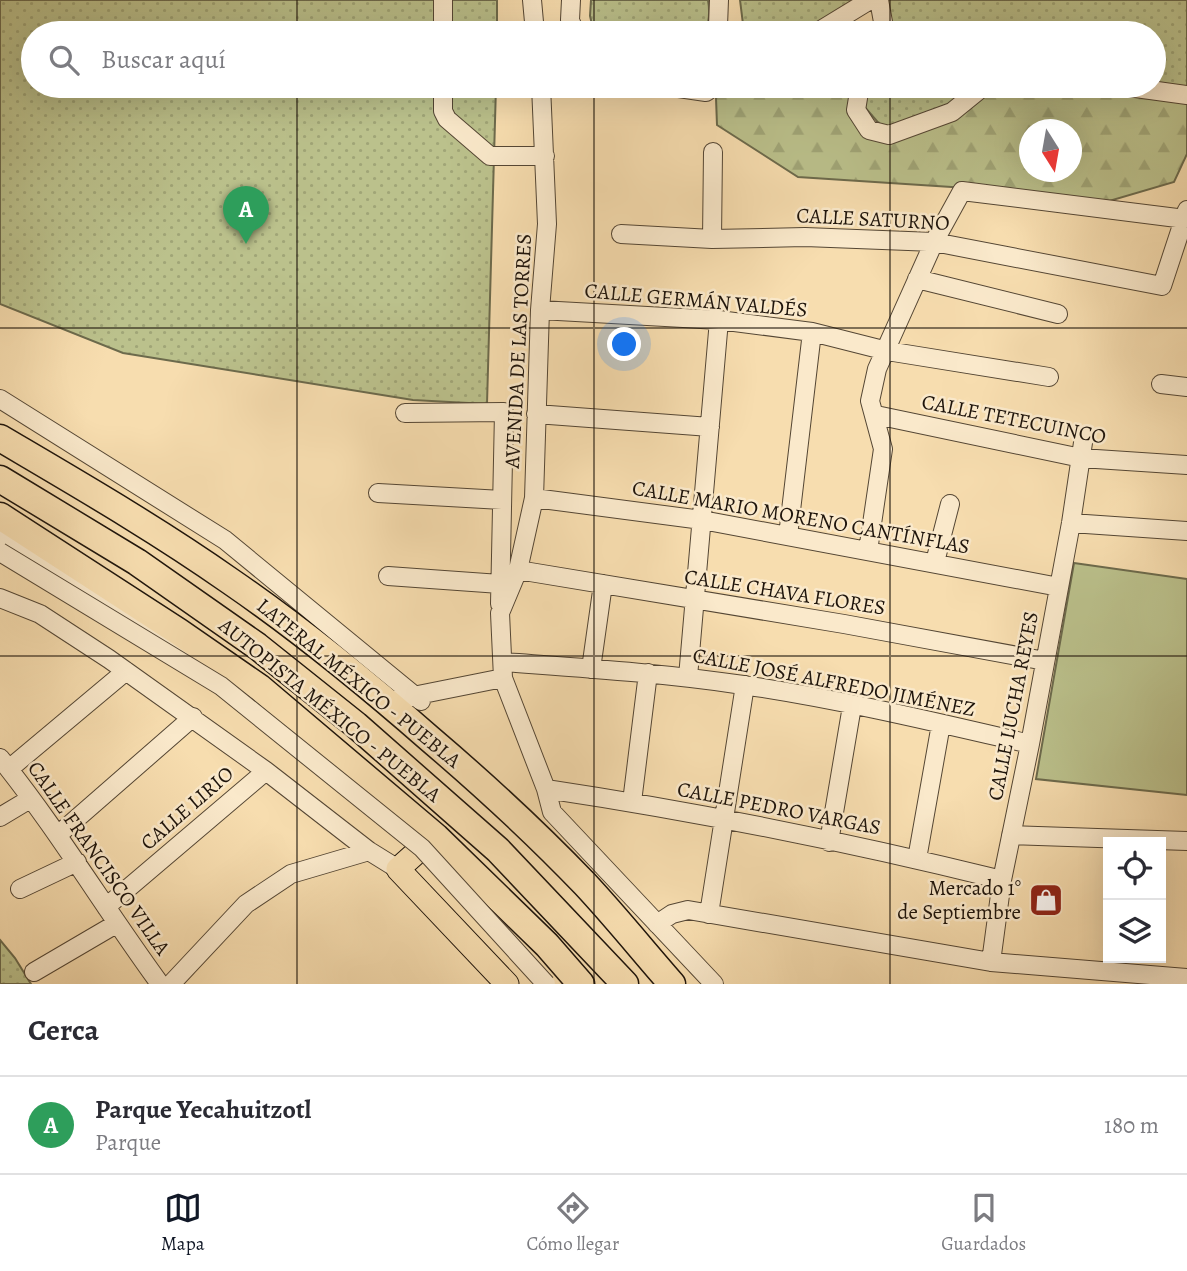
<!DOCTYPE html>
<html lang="es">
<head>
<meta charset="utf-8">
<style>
  body { margin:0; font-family:Alegreya,serif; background:#f2f2f3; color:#2b2b33 }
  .controls { position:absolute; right:21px; bottom:21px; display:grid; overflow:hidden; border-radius:0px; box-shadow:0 7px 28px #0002 }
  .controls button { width:63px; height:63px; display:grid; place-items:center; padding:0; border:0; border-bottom:2px solid #e1e1e2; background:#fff; color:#2b2b33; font:35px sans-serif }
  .compass { position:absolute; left:1019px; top:119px; width:63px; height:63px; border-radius:50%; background:#fff; box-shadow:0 7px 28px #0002; rotate:169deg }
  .you { position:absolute; left:625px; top:345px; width:24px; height:24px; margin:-18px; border:5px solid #fff; border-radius:50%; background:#1a73e8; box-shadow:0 0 0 10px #1a73e833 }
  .badge { display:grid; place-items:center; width:46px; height:46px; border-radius:50%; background:#111827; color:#fff; font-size:23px; font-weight:700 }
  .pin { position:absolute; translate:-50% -58px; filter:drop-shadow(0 2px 4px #0008) }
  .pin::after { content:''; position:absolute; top:37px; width:24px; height:21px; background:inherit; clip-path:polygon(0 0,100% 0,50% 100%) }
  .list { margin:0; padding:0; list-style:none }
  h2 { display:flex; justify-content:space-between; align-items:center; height:91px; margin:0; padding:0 28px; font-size:30px }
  h2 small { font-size:23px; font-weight:400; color:#7c7c81 }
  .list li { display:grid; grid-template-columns:46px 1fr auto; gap:21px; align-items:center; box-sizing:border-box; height:98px; padding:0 28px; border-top:2px solid #e1e1e2 }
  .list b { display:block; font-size:26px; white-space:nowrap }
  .list p { margin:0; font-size:23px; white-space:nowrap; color:#7c7c81 }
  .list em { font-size:23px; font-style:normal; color:#7c7c81 }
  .icon { flex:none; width:38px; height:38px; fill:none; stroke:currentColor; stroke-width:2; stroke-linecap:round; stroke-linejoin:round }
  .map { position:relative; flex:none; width:1187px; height:984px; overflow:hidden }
  .search { position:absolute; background:#fff; box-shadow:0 7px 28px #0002; left:21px; right:21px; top:21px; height:77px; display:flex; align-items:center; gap:18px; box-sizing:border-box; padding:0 24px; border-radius:38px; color:#7c7c81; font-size:26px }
  .sheet { height:189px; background:#fff }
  nav { display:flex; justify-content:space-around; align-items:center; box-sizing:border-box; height:98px; border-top:2px solid #e1e1e2; background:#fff; font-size:19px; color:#7c7c81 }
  nav a { display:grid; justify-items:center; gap:4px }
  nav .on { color:#111827 }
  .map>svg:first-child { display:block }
  .grass { fill:url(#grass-dots); stroke:#6c6a4c; stroke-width:2 }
  .forest { fill:url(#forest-firs); stroke:#6c6a4c; stroke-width:2; fill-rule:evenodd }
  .pitch { fill:#bbc18c; stroke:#6c6a4c; stroke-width:2 }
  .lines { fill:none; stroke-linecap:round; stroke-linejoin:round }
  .minor-casing { stroke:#544634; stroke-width:20 }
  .major-casing { stroke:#1e140b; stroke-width:25 }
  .highway-casing { stroke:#1e140b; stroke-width:29 }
  .minor { stroke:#fae9cb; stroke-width:18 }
  .major { stroke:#f7ddaf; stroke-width:23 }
  .highway { stroke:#f7ddaf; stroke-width:26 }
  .minor-bridge-casing { stroke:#544634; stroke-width:20; stroke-linecap:butt }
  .minor-bridge { stroke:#fae9cb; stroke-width:18 }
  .grid { fill:none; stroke:#1e140b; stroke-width:2; stroke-opacity:0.55 }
  .labels { text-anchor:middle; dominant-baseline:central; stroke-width:5; stroke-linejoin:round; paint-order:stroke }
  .street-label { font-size:21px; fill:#1e140b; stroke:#fae9cb }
  .poi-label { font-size:21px; fill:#1e140b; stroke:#fae9cb; text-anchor:end }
</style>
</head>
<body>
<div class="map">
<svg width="1187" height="984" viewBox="0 0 1187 984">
  <defs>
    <pattern id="grass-dots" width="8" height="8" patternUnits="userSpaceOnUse" patternTransform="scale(1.75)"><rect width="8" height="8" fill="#bbc18c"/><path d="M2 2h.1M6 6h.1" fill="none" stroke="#a0a577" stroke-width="1.8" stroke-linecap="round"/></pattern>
    <pattern id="forest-firs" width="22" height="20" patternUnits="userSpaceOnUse" patternTransform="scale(1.75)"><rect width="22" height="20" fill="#bbc18c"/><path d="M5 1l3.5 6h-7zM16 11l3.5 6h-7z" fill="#a0a577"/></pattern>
  </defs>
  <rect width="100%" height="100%" fill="#f7ddaf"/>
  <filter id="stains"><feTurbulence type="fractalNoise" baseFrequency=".00286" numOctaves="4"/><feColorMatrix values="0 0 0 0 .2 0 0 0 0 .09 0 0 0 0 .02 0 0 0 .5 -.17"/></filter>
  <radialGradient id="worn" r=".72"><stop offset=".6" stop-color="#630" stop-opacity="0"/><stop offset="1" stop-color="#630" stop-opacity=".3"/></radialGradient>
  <path class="grass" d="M 0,0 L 497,0 L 497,33 L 33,33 L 33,86 L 496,86 L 487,404 L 413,400 L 123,353 L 0,304 Z
    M 591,0 L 708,0 C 710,11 709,23 705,33 L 594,33 L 590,16 Z
    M 740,0 L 860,0 L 851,8 L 805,33 L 739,33 L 743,24 Z
    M 886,0 L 1187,0 L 1187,95 L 1154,86 L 1154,33 L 889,33 Z
    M 869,86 L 984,86 L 889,135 L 862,104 Z
    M 0,940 L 15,958 L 31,984 L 0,984 Z"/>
  <path class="forest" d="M 736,86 L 854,86 L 849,112 L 889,135 L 984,86 L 1121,86 L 1187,95 L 1187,154 L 1174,182 L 1099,204 L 967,188 L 798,177 L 717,125 L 716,98 ZM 1030,130 L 1072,130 L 1072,172 L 1030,172 Z"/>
  <path class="pitch" d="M 1074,563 L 1187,579 L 1187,795 L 1036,779 Z"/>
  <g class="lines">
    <g class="minor-casing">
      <path id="minor" d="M 443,0 L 443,33
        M 532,0 L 535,33
        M 571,0 L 570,20 L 575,33
        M 879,0 L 885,33
        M 715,33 L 718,26 L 719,0
        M 816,33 L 870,0
        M 443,86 L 443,111 L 447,119 L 490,156 L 545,156
        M 665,86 L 706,92 L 714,86
        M 860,86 L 856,110 L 869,130 L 889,135 L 952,112 L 984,86
        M 1121,86 L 1187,95
        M 621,234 L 712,239 L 805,237 L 934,242 L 1162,286 L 1187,210
        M 712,239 L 713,152
        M 917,279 L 1058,314
        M 540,310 L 719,320 L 812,332 L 887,351 L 1049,377
        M 1161,384 L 1187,387
        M 0,399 L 225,540 L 421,701
        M 405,413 L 504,412 L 500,604
        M 536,414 L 710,427
        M 876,415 L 1081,458 L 1187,465
        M 378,493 L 502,500
        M 534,498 L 702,520 L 1059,587
        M 1071,523 L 1187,531
        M 0,536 L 201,664
        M 788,536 L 812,332
        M 868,551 L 883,449 L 870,401 L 877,369 L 934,242 L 962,191 L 1185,219
        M 935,562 L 950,504
        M 518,570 L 844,624 L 1045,661
        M 388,576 L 500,584
        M 0,598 L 40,614 L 109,659 L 266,771 L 369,851 L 398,869
        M 503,662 C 583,668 663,673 743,685 C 839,699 935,722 1030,744
        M 591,669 L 603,584
        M 688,677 L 719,320
        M 503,678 L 546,789 L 552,812 L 714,984
        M 388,701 L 503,678 L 500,613 L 518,570 L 534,498 L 540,310 L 547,224 L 541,86
        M 0,758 C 58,830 105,909 160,984
        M 9,769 L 126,671
        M 546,789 C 699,812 852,843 1002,880
        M 632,802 L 648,673
        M 0,817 L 30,799
        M 59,834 L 193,717
        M 1011,835 L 1187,841
        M 829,842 L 852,706
        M 917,859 L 941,724
        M 20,889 L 77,862
        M 106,907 L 266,771
        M 709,914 L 745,685
        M 657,924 L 672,914 L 688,910 L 991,962 L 1187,978
        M 991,962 L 1002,880 L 1030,744 L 1071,523 L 1084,436
        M 34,972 L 116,924
        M 171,984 L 246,904 L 291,874 L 369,851"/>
    </g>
    <g class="major-casing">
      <path id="major" d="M 417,852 L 398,869 L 507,984"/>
    </g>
    <g class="highway-casing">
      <path id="highway" d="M 0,438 C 78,484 156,529 230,581 C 300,629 366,683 430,739 C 484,785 536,833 585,884 C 615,916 643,951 672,984
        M 0,479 L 137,562 L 257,646 L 356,725 L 498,850 L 625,984
        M 0,516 L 179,632 L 260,688 L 436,837 L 547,945 L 581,984"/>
    </g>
    <use href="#minor" class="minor"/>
    <use href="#major" class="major"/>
    <use href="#highway" class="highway"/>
    <g class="minor-bridge-casing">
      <path id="minor-bridge" d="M 0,552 L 221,686 L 422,848 L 546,984"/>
    </g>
    <use href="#minor-bridge" class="minor-bridge"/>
  </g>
  <path class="grid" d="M 297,0 L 297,33M 594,0 L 594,33M 890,0 L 890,33M 297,86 L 297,984M 594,86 L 594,984M 890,86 L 890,984M 0,328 L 1187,328M 0,656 L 1187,656"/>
  <defs>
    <g id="shop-square" transform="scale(1.75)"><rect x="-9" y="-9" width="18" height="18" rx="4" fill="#8f2418" stroke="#fae9cb"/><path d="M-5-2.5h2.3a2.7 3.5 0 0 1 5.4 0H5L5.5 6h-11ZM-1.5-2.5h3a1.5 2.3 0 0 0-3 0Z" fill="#fff"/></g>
  </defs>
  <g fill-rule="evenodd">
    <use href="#shop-square" x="1046" y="900"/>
  </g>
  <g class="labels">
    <g class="street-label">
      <text transform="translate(873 219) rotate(3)">CALLE SATURNO</text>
      <text transform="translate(696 300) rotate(5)">CALLE GERMÁN VALDÉS</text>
      <text transform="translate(518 351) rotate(-87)">AVENIDA DE LAS TORRES</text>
      <text transform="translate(1014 419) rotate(11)">CALLE TETECUINCO</text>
      <text transform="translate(801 517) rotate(10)">CALLE MARIO MORENO CANTÍNFLAS</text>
      <text transform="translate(785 592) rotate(9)">CALLE CHAVA FLORES</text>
      <text transform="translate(834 682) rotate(11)">CALLE JOSÉ ALFREDO JIMÉNEZ</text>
      <text transform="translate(359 683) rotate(39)">LATERAL MÉXICO - PUEBLA</text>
      <text transform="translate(1013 706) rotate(-79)">CALLE LUCHA REYES</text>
      <text transform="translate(330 710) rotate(39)">AUTOPISTA MÉXICO - PUEBLA</text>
      <text transform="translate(187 808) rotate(-41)">CALLE LIRIO</text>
      <text transform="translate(779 808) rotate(11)">CALLE PEDRO VARGAS</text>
      <text transform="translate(99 858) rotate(55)">CALLE FRANCISCO VILLA</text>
    </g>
    <g class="poi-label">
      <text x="1021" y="888">Mercado 1°<tspan x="1021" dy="24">de Septiembre</tspan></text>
    </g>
  </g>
  <rect width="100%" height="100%" filter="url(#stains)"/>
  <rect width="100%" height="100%" fill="url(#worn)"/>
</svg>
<div class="controls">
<button><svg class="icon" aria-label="locate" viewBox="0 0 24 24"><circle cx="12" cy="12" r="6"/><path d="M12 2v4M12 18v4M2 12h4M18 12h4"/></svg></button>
<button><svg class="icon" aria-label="layers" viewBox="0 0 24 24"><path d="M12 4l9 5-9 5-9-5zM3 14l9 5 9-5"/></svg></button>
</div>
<svg class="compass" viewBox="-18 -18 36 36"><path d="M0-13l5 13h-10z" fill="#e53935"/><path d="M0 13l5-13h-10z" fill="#7c7c81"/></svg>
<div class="you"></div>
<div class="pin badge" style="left:246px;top:244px;background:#2e9e5b">A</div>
<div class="search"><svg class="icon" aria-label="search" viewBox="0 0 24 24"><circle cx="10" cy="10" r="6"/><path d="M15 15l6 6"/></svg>Buscar aquí</div>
</div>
<section class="sheet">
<h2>Cerca<small></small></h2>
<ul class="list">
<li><span class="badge" style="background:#2e9e5b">A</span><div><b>Parque Yecahuitzotl</b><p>Parque</p></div><em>180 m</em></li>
</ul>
</section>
<nav>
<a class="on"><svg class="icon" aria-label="map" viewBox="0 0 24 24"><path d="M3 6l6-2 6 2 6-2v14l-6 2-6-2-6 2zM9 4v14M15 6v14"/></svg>Mapa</a>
<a><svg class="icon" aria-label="directions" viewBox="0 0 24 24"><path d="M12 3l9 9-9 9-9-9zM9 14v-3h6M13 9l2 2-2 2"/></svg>Cómo llegar</a>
<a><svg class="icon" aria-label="saved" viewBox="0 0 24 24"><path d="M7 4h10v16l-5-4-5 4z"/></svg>Guardados</a>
</nav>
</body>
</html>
